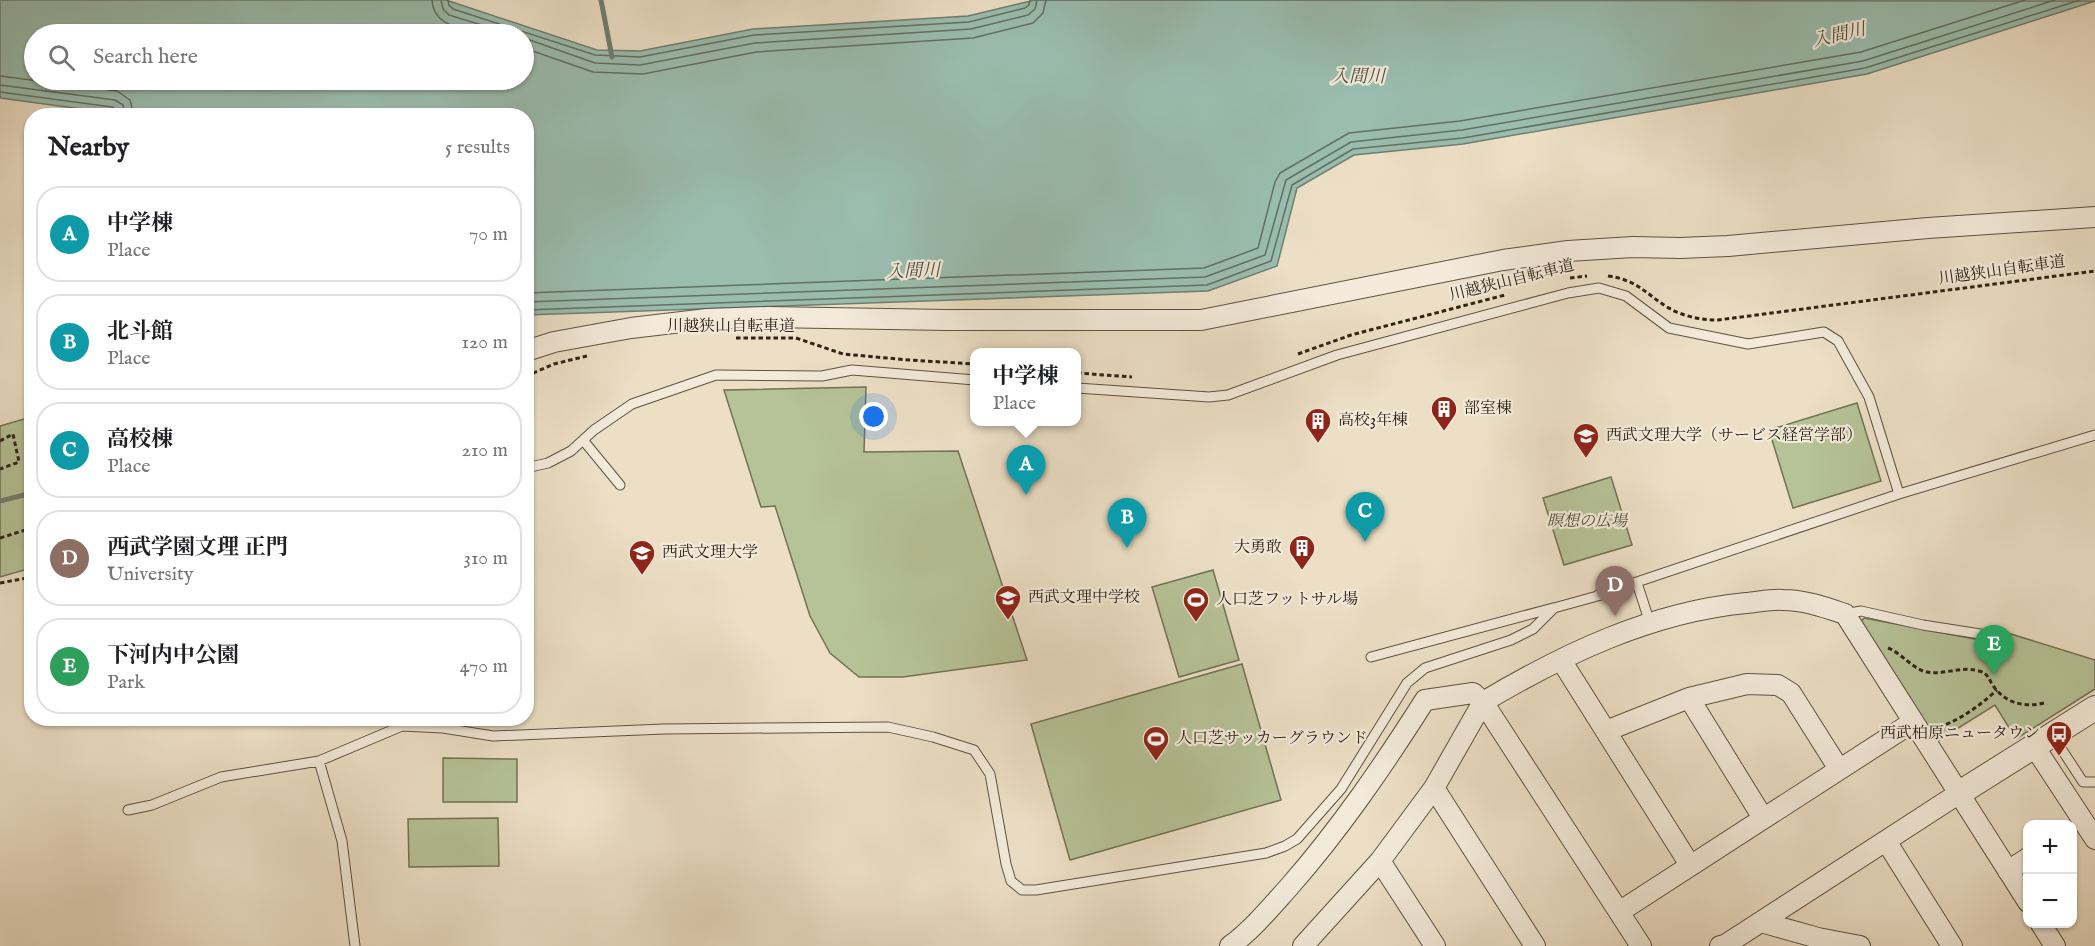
<!DOCTYPE html>
<html lang="en">
<head>
<meta charset="utf-8">
<style>
  body { margin:0; font-family:"IM FELL English","Noto Serif JP",serif; background:#f6f6f6; color:#202124 }
  .controls { position:absolute; right:18px; bottom:18px; display:grid; overflow:hidden; border-radius:12px; box-shadow:0 2px 4px #0004 }
  .controls button { width:54px; height:54px; display:grid; place-items:center; padding:0; border:0; border-bottom:2px solid #e0e0e0; background:#fff; color:#202124; font:30px sans-serif }
  .you { position:absolute; left:874px; top:417px; width:21px; height:21px; margin:-15px; border:4px solid #fff; border-radius:50%; background:#1a73e8; box-shadow:0 0 0 9px #1a73e833 }
  .badge { display:grid; place-items:center; width:39px; height:39px; border-radius:50%; background:#d93025; color:#fff; font-size:20px; font-weight:700 }
  .pin { position:absolute; translate:-50% -50px; filter:drop-shadow(0 2px 3px #0008) }
  .pin::after { content:''; position:absolute; top:32px; width:21px; height:18px; background:inherit; clip-path:polygon(0 0,100% 0,50% 100%) }
  .popup { position:absolute; left:970px; top:348px; width:111px; height:78px; box-sizing:border-box; display:grid; place-content:center; border-radius:12px; background:#fff; filter:drop-shadow(0 2px 4px #0005); font-size:20px; white-space:nowrap; color:#757577 }
  .popup b { font-size:22px; color:#202124 }
  .popup::after { content:''; position:absolute; left:50%; top:100%; margin-left:-12px; border:12px solid transparent; border-top-color:#fff }
  .list { margin:0; padding:0; list-style:none }
  h2 { display:flex; justify-content:space-between; align-items:center; height:78px; margin:0; padding:0 24px; font-size:26px }
  h2 small { font-size:20px; font-weight:400; color:#757577 }
  .list li { display:grid; grid-template-columns:39px 1fr auto; gap:18px; align-items:center; box-sizing:border-box; height:96px; margin:0 12px 12px; padding:0 12px; border:2px solid #e0e0e0; border-radius:24px }
  .list b { display:block; font-size:22px; white-space:nowrap }
  .list p { margin:0; font-size:20px; white-space:nowrap; color:#757577 }
  .list em { font-size:20px; font-style:normal; color:#757577 }
  .icon { flex:none; width:33px; height:33px; fill:none; stroke:currentColor; stroke-width:2; stroke-linecap:round; stroke-linejoin:round }
  .map { position:relative; flex:none; width:2095px; height:946px; overflow:hidden }
  .search { position:absolute; background:#fff; box-shadow:0 2px 4px #0004; left:24px; top:24px; width:510px; height:66px; display:flex; align-items:center; gap:15px; box-sizing:border-box; padding:0 21px; border-radius:33px; color:#757577; font-size:22px }
  .panel { position:absolute; background:#fff; box-shadow:0 2px 4px #0004; left:24px; top:108px; width:510px; height:618px; border-radius:24px }
  .map>svg:first-child { display:block }
  .green { fill:#b6c297; stroke:#727256; stroke-width:1.5 }
  .water { fill:#9abdaf; stroke:#6f7f72; stroke-width:1.5; fill-rule:evenodd }
  .lines { fill:none; stroke-linecap:round; stroke-linejoin:round }
  .shore { stroke:#647062; stroke-width:1.5 }
  .stream { stroke:#6f7f72; stroke-width:5 }
  .service-casing { stroke:#5e5242; stroke-width:11 }
  .minor-casing { stroke:#5e5242; stroke-width:22 }
  .tertiary-casing { stroke:#5e5242; stroke-width:26 }
  .path { stroke:#2e2316; stroke-width:3; stroke-dasharray:4.5 3; stroke-linecap:butt }
  .service { stroke:#f3eada; stroke-width:9 }
  .minor { stroke:#f3eada; stroke-width:20 }
  .tertiary { stroke:#f3eada; stroke-width:24 }
  .labels { text-anchor:middle; dominant-baseline:central; stroke-width:4.5; stroke-linejoin:round; paint-order:stroke }
  .street-label { font-size:16px; fill:#2e2316; stroke:#f3eada }
  .poi-label { font-size:16px; fill:#2e2316; stroke:#f3eada; text-anchor:start }
  .park-label { font-size:16px; font-style:italic; fill:#504b36; stroke:#f3eada }
  .water-label { font-size:18px; font-style:italic; fill:#4e5144; stroke:#f3eada }
</style>
</head>
<body>
<div class="map">
<svg width="2095" height="946" viewBox="0 0 2095 946">
  <rect width="100%" height="100%" fill="#ecdfc6"/>
  <filter id="stains"><feTurbulence type="fractalNoise" baseFrequency=".00333" numOctaves="4"/><feColorMatrix values="0 0 0 0 .2 0 0 0 0 .09 0 0 0 0 .02 0 0 0 .5 -.17"/></filter>
  <radialGradient id="worn" r=".72"><stop offset=".6" stop-color="#630" stop-opacity="0"/><stop offset="1" stop-color="#630" stop-opacity=".3"/></radialGradient>
  <path class="green" d="M 866,387 L 864,452 L 958,451 L 1027,660 L 903,677 L 859,677 L 830,653 L 810,616 L 775,506 L 761,507 L 724,390 Z
    M 1857,403 L 1881,481 L 1793,508 L 1769,430 Z
    M 31,417 L 32,470 L 30,471 L 32,479 L 31,568 L 0,577 L 0,426 Z
    M 1611,477 L 1632,545 L 1564,565 L 1543,498 Z
    M 1213,570 L 1239,660 L 1179,677 L 1152,587 Z
    M 1864,618 L 1995,643 L 1998,630 L 2095,660 L 2095,689 L 2016,739 L 1995,705 L 1936,742 L 1859,624 Z
    M 1242,664 L 1281,800 L 1070,860 L 1031,724 Z
    M 443,758 L 517,759 L 517,802 L 443,802 Z
    M 498,818 L 499,866 L 409,867 L 408,819 Z"/>
  <path class="water" d="M 0,0 L 446,0 L 597,50 L 640,51 L 753,29 L 968,16 L 1035,0 L 2095,1 L 1867,74 L 1463,144 L 1354,155 L 1297,188 L 1277,266 L 1208,291 L 527,315 L 526,116 L 133,116 L 0,98 ZM 34,34 L 524,34 L 524,80 L 34,80 Z"/>
  <g class="lines">
    <path class="shore" d="M 432,0 C 433,26 461,28 481,34
      M 441,0 L 443,9 L 449,15 L 511,34
      M 448,0 L 449,5 L 453,9 L 595,55 L 640,57 L 754,35 L 969,22 L 1025,8 L 1029,5 L 1030,0
      M 524,38 L 595,63 L 640,65 L 755,43 L 971,29 L 1028,15 L 1035,9 L 1037,0
      M 524,48 L 593,72 L 643,74 L 756,52 L 973,38 L 1033,23 L 1043,13 L 1046,0
      M 0,76 L 117,91 L 130,100 L 134,116
      M 0,85 L 115,100 L 123,105 L 125,116
      M 0,92 L 112,107 L 117,110 L 118,116
      M 526,293 L 1204,268 L 1258,248 L 1275,182 L 1280,173 L 1349,133 L 1460,121 L 1861,52 L 2025,0
      M 526,302 L 1205,277 L 1265,255 L 1286,180 L 1351,142 L 1462,130 L 1863,61 L 2055,0
      M 526,310 L 1207,285 L 1271,261 L 1292,185 L 1353,149 L 1463,138 L 1865,68 L 2080,0"/>
    <path class="stream" d="M 601,0 L 612,57
      M 0,501 L 32,493"/>
    <g class="service-casing">
      <path id="service" d="M 1077,388 L 1209,397 L 1228,395 L 1337,355 L 1568,293 L 1599,288 L 1626,296 L 1669,328 L 1748,344 L 1824,332 L 1838,341 L 1869,397 L 1899,494
        M 583,440 L 620,485
        M 526,468 L 548,463 L 571,451 L 594,430 L 632,404 L 716,375 L 822,376 L 852,370 L 975,380
        M 1637,583 L 1650,623
        M 1598,595 L 1899,494 L 2095,435
        M 1845,614 L 1861,611 L 1923,625 L 1993,636
        M 1371,657 L 1553,608
        M 443,728 L 493,736 L 664,729 L 888,727 L 933,737 L 974,750 L 990,774 L 1006,864 L 1011,881 L 1022,890 L 1036,890 L 1266,853 L 1285,846 L 1297,839 L 1341,789 L 1407,683 L 1425,668 L 1511,640 L 1533,629 L 1554,608 L 1601,595
        M 2053,736 L 2083,782 L 2095,782
        M 319,761 L 342,841 L 355,946
        M 128,810 L 152,805 L 221,777 L 319,761 L 402,726 L 443,728 L 445,718"/>
    </g>
    <g class="minor-casing">
      <path id="minor" d="M 526,351 L 554,342 L 631,328 L 707,319 L 767,317 L 948,320 L 1201,320 L 1503,260 L 1568,251 L 1633,247 L 1680,248 L 1728,246 L 1928,228 L 2095,217
        M 1561,660 L 1690,865
        M 1689,698 L 1763,818
        M 1606,731 L 1689,698 L 1747,684 L 1778,685 L 1791,693 L 1839,769
        M 2034,746 L 2095,839
        M 1434,788 L 1535,946
        M 1886,841 L 1952,946
        M 1380,861 L 1435,946
        M 2008,871 L 2028,858
        M 1619,912 L 1913,722
        M 1761,922 L 1818,938 L 1860,946
        M 2041,924 L 2055,946
        M 1230,946 C 1252,930 1271,907 1289,887 C 1340,829 1383,766 1425,700 L 1473,693 L 1483,702 C 1564,654 1651,612 1746,603 C 1758,602 1771,599 1783,600 C 1804,600 1824,607 1845,614 L 2028,902
        M 1303,946 L 1380,861 L 1434,788 L 1483,702 L 1641,946
        M 1720,946 L 1725,945 L 1958,794"/>
    </g>
    <g class="tertiary-casing">
      <path id="tertiary" d="M 1958,794 L 2095,708"/>
    </g>
    <path class="path" d="M 1608,276 C 1637,280 1645,293 1667,307 C 1682,316 1700,320 1718,320 L 2095,271
      M 1570,278 L 1587,276
      M 736,338 L 796,338 L 843,354 L 909,360 L 975,364
      M 1298,354 L 1351,335 L 1505,295
      M 1077,373 L 1132,377
      M 526,376 L 554,364 L 587,356
      M 0,441 L 13,434 L 19,462 L 0,469
      M 0,538 L 32,528
      M 0,583 L 32,577
      M 1888,648 C 1901,653 1910,666 1923,671 C 1941,677 1960,665 1979,671 C 1988,673 1989,680 1994,687 C 2006,703 2025,708 2044,703
      M 1939,727 C 1962,719 1979,706 1997,690"/>
    <use href="#service" class="service"/>
    <use href="#minor" class="minor"/>
    <use href="#tertiary" class="tertiary"/>
  </g>
  <defs>
    <g id="building-pin" transform="scale(1.35)"><path d="M0 17L-7.5 6A9.5 9.5 0 1 1 7.5 6Z" fill="#8f2418" stroke="#f3eada"/><path d="M-4-6H4V6H1V3H-1V6H-4ZM-2.5-4.3h1.7v1.8h-1.7ZM.8-4.3h1.7v1.8H.8ZM-2.5-1h1.7V.8h-1.7ZM.8-1h1.7V.8H.8Z" fill="#fff"/></g>
    <g id="university-pin" transform="scale(1.35)"><path d="M0 17L-7.5 6A9.5 9.5 0 1 1 7.5 6Z" fill="#8f2418" stroke="#f3eada"/><path d="M0-5L7-2L0 1L-7-2ZM-4 1L0 2.5L4 1V4Q0 6-4 4Z" fill="#fff"/></g>
    <g id="school-pin" transform="scale(1.35)"><path d="M0 17L-7.5 6A9.5 9.5 0 1 1 7.5 6Z" fill="#8f2418" stroke="#f3eada"/><path d="M0-5L7-2L0 1L-7-2ZM-4 1L0 2.5L4 1V4Q0 6-4 4Z" fill="#fff"/></g>
    <g id="stadium-pin" transform="scale(1.35)"><path d="M0 17L-7.5 6A9.5 9.5 0 1 1 7.5 6Z" fill="#8f2418" stroke="#f3eada"/><path d="M0-5a6.5 5 0 1 0 0 10a6.5 5 0 1 0 0-10ZM-3.5-1.8h7v3.6h-7Z" fill="#fff"/></g>
    <g id="bus-pin" transform="scale(1.35)"><path d="M0 17L-7.5 6A9.5 9.5 0 1 1 7.5 6Z" fill="#8f2418" stroke="#f3eada"/><path d="M-5-6H5V4H4V6H2V4H-2V6H-4V4H-5ZM-3.5-4V0h7V-4ZM-3.5 1.2v1.5H-2V1.2ZM2 1.2v1.5H3.5V1.2Z" fill="#fff"/></g>
  </defs>
  <g fill-rule="evenodd">
    <use href="#building-pin" x="1444" y="409"/>
    <use href="#building-pin" x="1318" y="421"/>
    <use href="#university-pin" x="1586" y="436"/>
    <use href="#building-pin" x="1302" y="548"/>
    <use href="#school-pin" x="642" y="553"/>
    <use href="#school-pin" x="1008" y="598"/>
    <use href="#stadium-pin" x="1196" y="600"/>
    <use href="#bus-pin" x="2059" y="734"/>
    <use href="#stadium-pin" x="1156" y="739"/>
  </g>
  <g class="labels">
    <g class="street-label">
      <text transform="translate(2002 271) rotate(-8)">川越狭山自転車道</text>
      <text transform="translate(1512 281) rotate(-14)">川越狭山自転車道</text>
      <text x="731" y="327">川越狭山自転車道</text>
    </g>
    <g class="poi-label">
      <text x="1464" y="409">部室棟</text>
      <text x="1338" y="421">高校3年棟</text>
      <text x="1606" y="436">西武文理大学（サービス経営学部）</text>
      <text x="1282" y="548" text-anchor="end">大勇敢</text>
      <text x="662" y="553">西武文理大学</text>
      <text x="1028" y="598">西武文理中学校</text>
      <text x="1216" y="600">人口芝フットサル場</text>
      <text x="2040" y="734" text-anchor="end">西武柏原ニュータウン</text>
      <text x="1176" y="739">人口芝サッカーグラウンド</text>
    </g>
    <g class="park-label">
      <text x="1587" y="522">瞑想の広場</text>
    </g>
    <g class="water-label">
      <text transform="translate(1839 36) rotate(-13)">入間川</text>
      <text x="1358" y="77">入間川</text>
      <text transform="translate(913 272) rotate(-2)">入間川</text>
    </g>
  </g>
  <rect width="100%" height="100%" filter="url(#stains)"/>
  <rect width="100%" height="100%" fill="url(#worn)"/>
</svg>
<div class="controls">
<button>+</button>
<button>−</button>
</div>
<div class="you"></div>
<div class="pin badge" style="left:1026px;top:495px;background:#0f9aa8">A</div>
<div class="popup"><b>中学棟</b>Place</div>
<div class="pin badge" style="left:1127px;top:548px;background:#0f9aa8">B</div>
<div class="pin badge" style="left:1365px;top:542px;background:#0f9aa8">C</div>
<div class="pin badge" style="left:1615px;top:616px;background:#8d6e63">D</div>
<div class="pin badge" style="left:1994px;top:675px;background:#2e9e5b">E</div>
<div class="search"><svg class="icon" aria-label="search" viewBox="0 0 24 24"><circle cx="10" cy="10" r="6"/><path d="M15 15l6 6"/></svg>Search here</div>
<section class="panel">
<h2>Nearby<small>5 results</small></h2>
<ul class="list">
<li><span class="badge" style="background:#0f9aa8">A</span><div><b>中学棟</b><p>Place</p></div><em>70 m</em></li>
<li><span class="badge" style="background:#0f9aa8">B</span><div><b>北斗館</b><p>Place</p></div><em>120 m</em></li>
<li><span class="badge" style="background:#0f9aa8">C</span><div><b>高校棟</b><p>Place</p></div><em>210 m</em></li>
<li><span class="badge" style="background:#8d6e63">D</span><div><b>西武学園文理 正門</b><p>University</p></div><em>310 m</em></li>
<li><span class="badge" style="background:#2e9e5b">E</span><div><b>下河内中公園</b><p>Park</p></div><em>470 m</em></li>
</ul>
</section>
</div>
</body>
</html>
